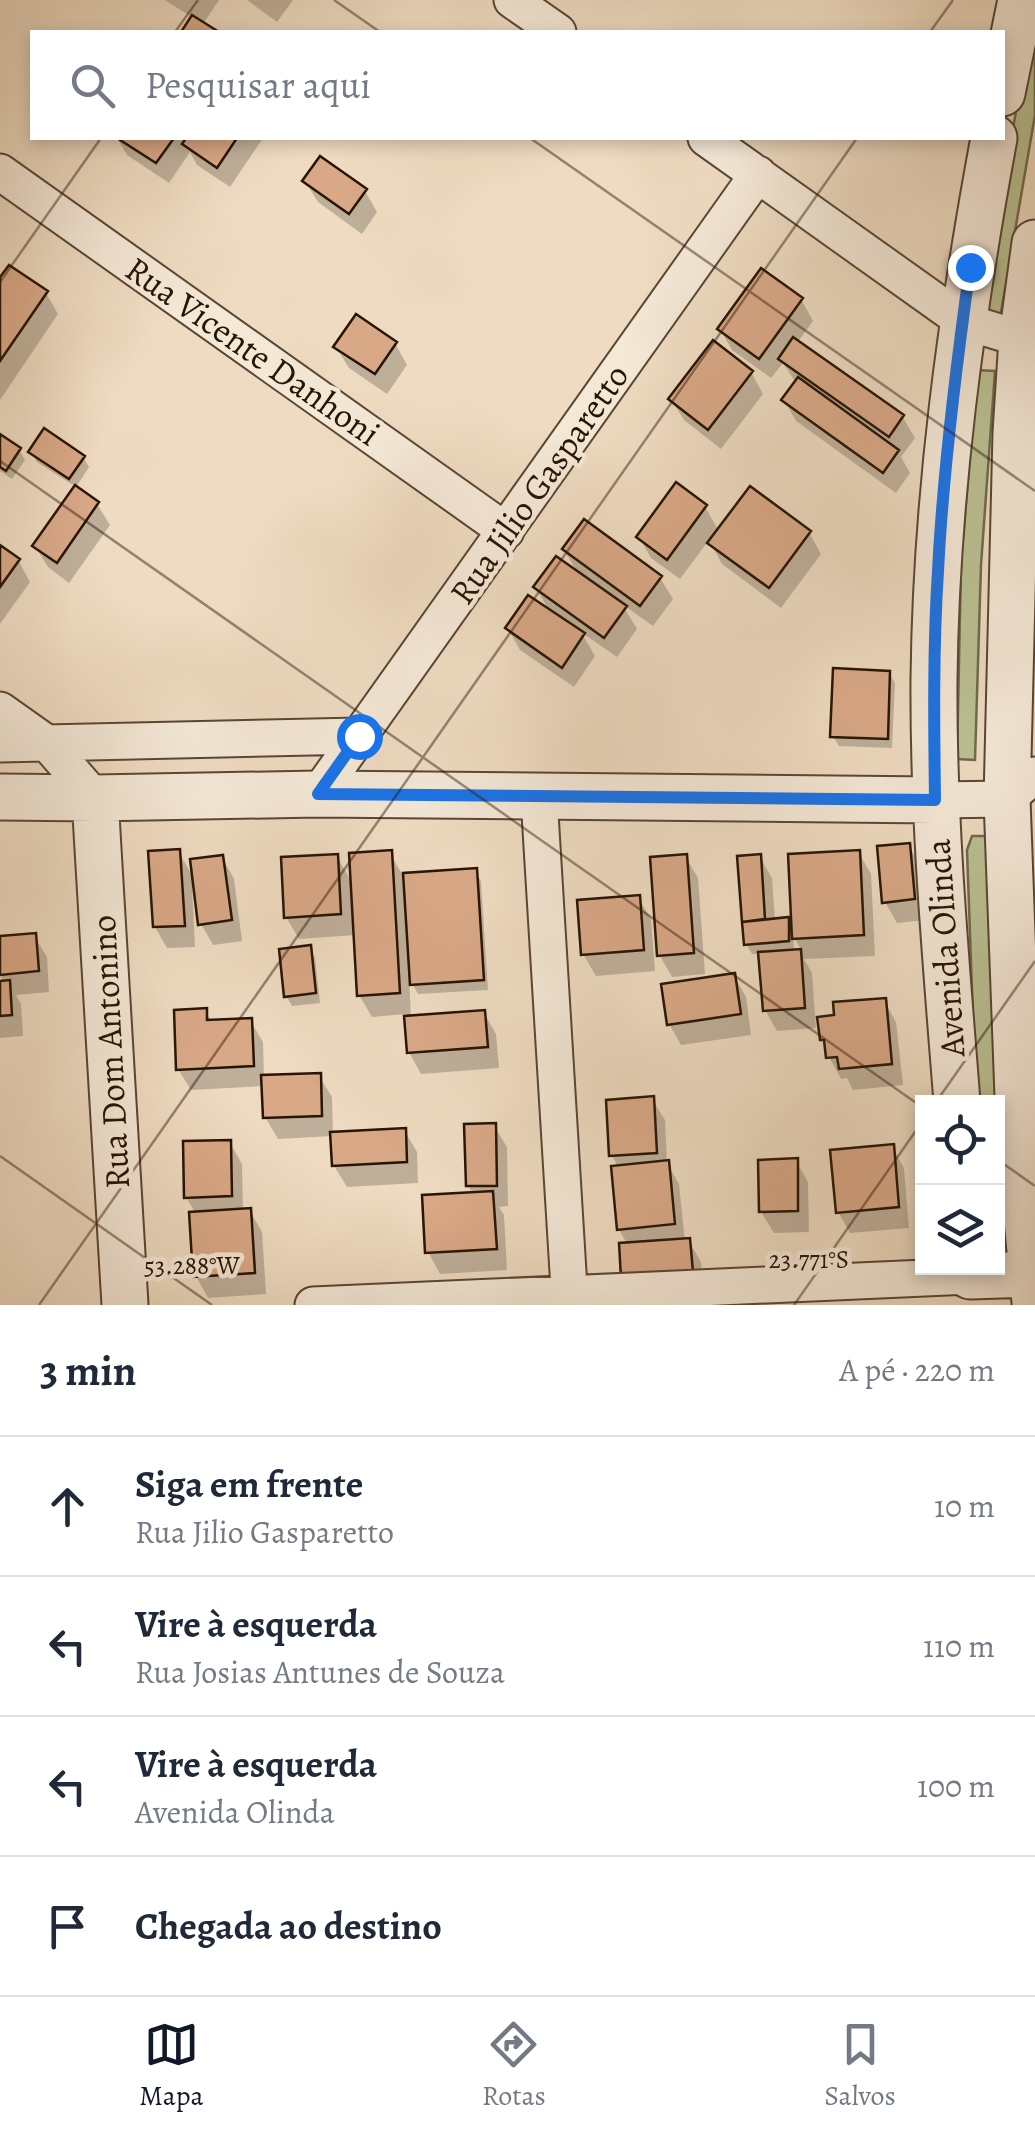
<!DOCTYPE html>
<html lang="pt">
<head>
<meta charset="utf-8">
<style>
  body { margin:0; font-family:Alegreya,serif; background:#f6f6f7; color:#1f2937 }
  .controls { position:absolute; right:30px; bottom:30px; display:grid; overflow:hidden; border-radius:0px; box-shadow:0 5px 15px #0003 }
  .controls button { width:90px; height:90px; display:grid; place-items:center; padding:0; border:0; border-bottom:2px solid #e0e1e3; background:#fff; color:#1f2937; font:50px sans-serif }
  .stop { position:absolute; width:30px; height:30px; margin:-22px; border:8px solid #1a73e8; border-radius:50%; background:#fff }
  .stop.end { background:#1a73e8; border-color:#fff; box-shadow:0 2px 10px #0008 }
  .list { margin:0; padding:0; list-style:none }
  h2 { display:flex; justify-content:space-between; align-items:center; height:130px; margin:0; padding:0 40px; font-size:42px }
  h2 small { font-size:32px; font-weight:400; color:#747a83 }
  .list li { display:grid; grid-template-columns:65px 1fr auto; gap:30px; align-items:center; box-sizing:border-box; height:140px; padding:0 40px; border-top:2px solid #e0e1e3 }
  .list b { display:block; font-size:38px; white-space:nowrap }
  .list p { margin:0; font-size:32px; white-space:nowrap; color:#747a83 }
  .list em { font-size:32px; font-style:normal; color:#747a83 }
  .icon { flex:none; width:55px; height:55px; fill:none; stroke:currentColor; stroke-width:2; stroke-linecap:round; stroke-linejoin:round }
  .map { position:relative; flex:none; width:1035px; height:1305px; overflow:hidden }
  .search { position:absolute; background:#fff; box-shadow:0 5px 15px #0003; left:30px; right:30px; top:30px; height:110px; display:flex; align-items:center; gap:25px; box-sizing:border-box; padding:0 35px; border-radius:0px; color:#747a83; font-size:38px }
  .sheet { height:690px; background:#fff }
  nav { display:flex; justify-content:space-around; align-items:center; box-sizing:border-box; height:140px; border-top:2px solid #e0e1e3; background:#fff; font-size:28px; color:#747a83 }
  nav a { display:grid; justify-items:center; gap:5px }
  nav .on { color:#111827 }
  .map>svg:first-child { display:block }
  .green { fill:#bac092; stroke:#706a4b; stroke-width:2.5 }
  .shadow { fill:#0003; fill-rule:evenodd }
  .building { fill:#d9a887; stroke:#271504; stroke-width:2.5 }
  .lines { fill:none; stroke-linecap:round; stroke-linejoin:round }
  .minor-casing { stroke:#594633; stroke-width:39 }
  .tertiary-casing { stroke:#594633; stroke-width:49 }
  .minor { stroke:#f4e8d7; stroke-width:35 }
  .tertiary { stroke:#f4e8d7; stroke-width:45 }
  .route { stroke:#1a73e8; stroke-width:12 }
  .ticks { fill:none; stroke:#271504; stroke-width:2.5; stroke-opacity:0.45 }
  .labels { text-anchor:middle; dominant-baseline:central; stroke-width:9; stroke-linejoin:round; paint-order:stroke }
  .street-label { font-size:35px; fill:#271504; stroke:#f4e8d7 }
  .ticks-label { font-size:25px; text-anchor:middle; fill:#271504; stroke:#f4e8d7; stroke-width:9; stroke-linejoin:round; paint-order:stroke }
</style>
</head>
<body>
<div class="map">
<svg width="1035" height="1305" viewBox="0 0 1035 1305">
  <rect width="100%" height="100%" fill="#eedbc1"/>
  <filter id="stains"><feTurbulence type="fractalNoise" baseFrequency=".002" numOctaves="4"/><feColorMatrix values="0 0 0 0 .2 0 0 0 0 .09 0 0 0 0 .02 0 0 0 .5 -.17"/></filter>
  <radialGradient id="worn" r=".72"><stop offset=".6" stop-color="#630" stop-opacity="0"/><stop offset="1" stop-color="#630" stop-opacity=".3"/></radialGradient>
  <path class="green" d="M 1035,4 L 1035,115 L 1000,318 L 980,315 Z
    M 977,370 L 995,371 L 981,565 L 975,760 L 957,759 L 961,564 Z
    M 972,836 L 989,836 L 997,1085 L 1004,1218 L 999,1224 L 998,1102 L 976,1102 L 967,850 Z"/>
  <path class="shadow" d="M 165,0 L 219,0 L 203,24 L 215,32 L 184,32 L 193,18 Z
    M 247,0 L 293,0 L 277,22 Z
    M 117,138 L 263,138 L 230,187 L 197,165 L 190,152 L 169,183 L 127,155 Z
    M 305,181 L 365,191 L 377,212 L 362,234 L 318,202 Z
    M 0,282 L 46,293 L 58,314 L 0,400 Z
    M 801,299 L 813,321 L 797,343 L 902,416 L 915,438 L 901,457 L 910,473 L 896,493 L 796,421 L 784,400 L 796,383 L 783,363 L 771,378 L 732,350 L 720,329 Z
    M 395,343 L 407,365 L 387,394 L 349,368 L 336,347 Z
    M 751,372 L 763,394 L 721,449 L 684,420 L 671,399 Z
    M 0,437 L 19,450 L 25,460 L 12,479 L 0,471 Z
    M 31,452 L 83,457 L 89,467 L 76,487 L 37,462 Z
    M 97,504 L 110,525 L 69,583 L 48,567 L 35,546 Z
    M 705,507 L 719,531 L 809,532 L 821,554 L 781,608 L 722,564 L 709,540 L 680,579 L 651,558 L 639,537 Z
    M 0,548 L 18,560 L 30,582 L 0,624 Z
    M 564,550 L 660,578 L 673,599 L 653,626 L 622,604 L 637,629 L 617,657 L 581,632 L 595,656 L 574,687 L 520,650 L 508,629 L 551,614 L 536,588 L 579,575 Z
    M 889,673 L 895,683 L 892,748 L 839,746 L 833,736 Z
    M 909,846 L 921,867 L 926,920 L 897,923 L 885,902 Z
    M 178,851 L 195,880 L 222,857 L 234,879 L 242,941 L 213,945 L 201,924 L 196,886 L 192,886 L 195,947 L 167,948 L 155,927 Z
    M 390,853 L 403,876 L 475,871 L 481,881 L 488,990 L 418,994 L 409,978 L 411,1018 L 484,1013 L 496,1034 L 499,1068 L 421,1074 L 409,1052 L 406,1014 L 372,1017 L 359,995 L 356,935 L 299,939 L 286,917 L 337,857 L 353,884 Z
    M 859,853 L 871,874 L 875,956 L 804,959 L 812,973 L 816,1028 L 777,1031 L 765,1010 L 761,954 L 752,954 L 746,944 L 740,858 L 760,857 L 772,878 L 775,921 L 788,920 L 794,931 ZM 793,936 L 802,951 L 794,952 Z
    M 685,856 L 698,878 L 705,974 L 672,977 L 660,956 Z
    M 638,897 L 651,919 L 655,971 L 596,976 L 583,954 Z
    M 34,936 L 47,957 L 49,992 L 16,995 L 21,1004 L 23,1036 L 0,1038 L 0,983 L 2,983 L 0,938 Z
    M 309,948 L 315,958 L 320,1003 L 292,1006 L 286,996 Z
    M 734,976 L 746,997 L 751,1035 L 681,1045 L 669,1024 Z
    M 884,1001 L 896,1022 L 903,1085 L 853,1090 L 847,1078 L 841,1079 L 829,1057 L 828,1049 L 822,1039 Z
    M 205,1010 L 212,1022 L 250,1020 L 263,1042 L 264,1078 L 319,1076 L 332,1097 L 333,1134 L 404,1130 L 417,1152 L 418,1183 L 347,1187 L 334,1166 L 333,1136 L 278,1139 L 265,1117 L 264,1086 L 191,1090 L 178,1069 Z
    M 652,1099 L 665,1120 L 667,1163 L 679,1184 L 685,1241 L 688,1240 L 701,1262 L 704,1293 L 628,1245 L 619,1230 L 619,1168 L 612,1156 Z
    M 494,1126 L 507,1147 L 508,1206 L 499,1207 L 504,1215 L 507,1270 L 440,1274 L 428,1252 L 474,1195 L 468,1186 Z
    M 230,1143 L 242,1164 L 243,1211 L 250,1211 L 262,1232 L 266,1294 L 208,1298 L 196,1276 L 196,1214 L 186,1197 Z
    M 892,1147 L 904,1168 L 909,1228 L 850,1233 L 838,1212 Z
    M 796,1161 L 808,1182 L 809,1232 L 774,1233 L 761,1212 Z"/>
  <path class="building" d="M 192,15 L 219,32 L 181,32 Z
    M 117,138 L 174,138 L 156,163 Z
    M 186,138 L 237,138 L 217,168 L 182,144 Z
    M 320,156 L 367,189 L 349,214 L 302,181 Z
    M 9,265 L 48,291 L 0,361 L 0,277 Z
    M 761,268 L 803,298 L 759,359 L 717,329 Z
    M 356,314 L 397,342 L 375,374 L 333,347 Z
    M 793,337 L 904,415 L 889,437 L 778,359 Z
    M 713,340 L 753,371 L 708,430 L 668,399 Z
    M 798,377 L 899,450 L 883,473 L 781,400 Z
    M 44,428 L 85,456 L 69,479 L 28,452 Z
    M 0,434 L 21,448 L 6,471 L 0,467 Z
    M 676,482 L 707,505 L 667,560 L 636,537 Z
    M 75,485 L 99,502 L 57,563 L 32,546 Z
    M 750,486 L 811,531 L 769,588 L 707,543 Z
    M 584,519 L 662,576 L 640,606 L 562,549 Z
    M 0,545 L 20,559 L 0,587 Z
    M 556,556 L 627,606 L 604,638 L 533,587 Z
    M 528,595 L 585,633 L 562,668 L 505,628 Z
    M 833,668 L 890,671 L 888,739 L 830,737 Z
    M 910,843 L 915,899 L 882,903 L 877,846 Z
    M 180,849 L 185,926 L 153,927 L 148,851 Z
    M 392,850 L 400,993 L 357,996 L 349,853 Z
    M 860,850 L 864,935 L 792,939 L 788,854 Z
    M 338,854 L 341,914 L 284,918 L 281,857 Z
    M 687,854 L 694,953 L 657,956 L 650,857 Z
    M 761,854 L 765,919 L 742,922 L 737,856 Z
    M 223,855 L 232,920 L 198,925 L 190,859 Z
    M 477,868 L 484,980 L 410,985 L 403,873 Z
    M 640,895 L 644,950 L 581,955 L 577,900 Z
    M 789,917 L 789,941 L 744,945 L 742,922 Z
    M 36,933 L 39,971 L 0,975 L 0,936 Z
    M 311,945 L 316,993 L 284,997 L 279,949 Z
    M 801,949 L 805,1008 L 763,1011 L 758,952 Z
    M 735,973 L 741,1014 L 667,1025 L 661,984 Z
    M 10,980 L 12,1015 L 0,1016 L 0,981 Z
    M 886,998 L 892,1064 L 839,1069 L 837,1057 L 826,1058 L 824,1040 L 820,1040 L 817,1017 L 834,1015 L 833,1002 Z
    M 207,1008 L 207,1020 L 252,1018 L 254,1066 L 176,1070 L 174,1010 Z
    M 485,1010 L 488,1047 L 407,1053 L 404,1016 Z
    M 321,1073 L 322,1116 L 263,1118 L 261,1075 Z
    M 654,1096 L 657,1153 L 609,1156 L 606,1100 Z
    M 496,1123 L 497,1186 L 466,1186 L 464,1124 Z
    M 406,1128 L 407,1162 L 332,1166 L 330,1132 Z
    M 231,1140 L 232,1196 L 184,1198 L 183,1141 Z
    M 894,1144 L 899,1207 L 836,1213 L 830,1150 Z
    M 798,1158 L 798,1211 L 759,1212 L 758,1160 Z
    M 669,1160 L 675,1224 L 617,1230 L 611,1166 Z
    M 493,1191 L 497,1249 L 425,1253 L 422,1195 Z
    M 251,1208 L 255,1273 L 193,1277 L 189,1212 Z
    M 690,1238 L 693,1272 L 621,1278 L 619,1243 Z"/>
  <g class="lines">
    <g class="minor-casing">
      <path id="minor" d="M 512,0 L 558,32
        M 706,138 L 963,321 L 1022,339
        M 0,172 L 506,531
        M 0,710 L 48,744 L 95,798
        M 0,744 L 359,736
        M 318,794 L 758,174
        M 539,797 L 570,1305
        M 935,800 L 1007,799 L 1035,775
        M 313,1305 L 970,1276"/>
    </g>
    <g class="tertiary-casing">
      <path id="tertiary" d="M 1002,93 L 1021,0
        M 1035,243 L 1022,339 L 1016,433 L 1007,799 L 1018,1096 L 1022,1168 L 1035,1302
        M 0,797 L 95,798 L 318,794 L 935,800
        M 95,798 L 125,1305
        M 957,1102 C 946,961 933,820 934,679 C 936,497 961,316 994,138
        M 969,1268 L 970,1276 L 1031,1274"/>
    </g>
    <use href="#minor" class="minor"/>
    <use href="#tertiary" class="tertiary"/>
  </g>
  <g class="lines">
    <path class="route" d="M 359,736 L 318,794 L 935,800 C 934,724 933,647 938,571 C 943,471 956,367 970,267"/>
  </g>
  <path class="ticks" d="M 334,0 L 380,32M 175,32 L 198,0M 930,32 L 953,0M 530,138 L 1035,491M 0,282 L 101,138M 0,461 L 922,1107M 936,1102 L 1035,961M 0,1156 L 212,1305M 998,1160 L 1035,1186M 39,1305 L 857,138M 794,1305 L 922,1122"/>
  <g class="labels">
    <g class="street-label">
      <text transform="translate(253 351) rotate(35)">Rua Vicente Danhoni</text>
      <text transform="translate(539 484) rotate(-55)">Rua Jilio Gasparetto</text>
      <text transform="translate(945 948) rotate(-94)">Avenida Olinda</text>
      <text transform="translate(110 1052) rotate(-93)">Rua Dom Antonino</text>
    </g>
  </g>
  <g class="ticks-label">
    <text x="809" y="1268">23.771°S</text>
    <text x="192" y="1274">53.288°W</text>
  </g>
  <rect width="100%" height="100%" filter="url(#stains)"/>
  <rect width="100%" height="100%" fill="url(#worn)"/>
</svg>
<div class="controls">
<button><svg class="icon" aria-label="locate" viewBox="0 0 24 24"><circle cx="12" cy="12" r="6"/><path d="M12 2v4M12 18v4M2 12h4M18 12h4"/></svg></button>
<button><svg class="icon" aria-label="layers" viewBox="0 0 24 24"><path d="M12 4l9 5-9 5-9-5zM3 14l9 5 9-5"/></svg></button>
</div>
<div class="stop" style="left:359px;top:736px"></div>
<div class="stop end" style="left:970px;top:267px"></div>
<div class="search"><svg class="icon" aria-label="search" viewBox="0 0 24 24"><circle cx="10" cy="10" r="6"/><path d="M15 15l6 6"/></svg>Pesquisar aqui</div>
</div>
<section class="sheet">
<h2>3 min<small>A pé · 220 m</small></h2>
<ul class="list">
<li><svg class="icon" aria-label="ahead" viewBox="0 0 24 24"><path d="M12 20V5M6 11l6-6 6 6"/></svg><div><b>Siga em frente</b><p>Rua Jilio Gasparetto</p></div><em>10 m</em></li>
<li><svg class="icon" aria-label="left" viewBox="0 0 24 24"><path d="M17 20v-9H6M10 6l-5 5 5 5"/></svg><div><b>Vire à esquerda</b><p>Rua Josias Antunes de Souza</p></div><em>110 m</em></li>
<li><svg class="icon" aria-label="left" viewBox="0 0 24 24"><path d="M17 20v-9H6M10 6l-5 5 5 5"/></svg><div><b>Vire à esquerda</b><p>Avenida Olinda</p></div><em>100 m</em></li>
<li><svg class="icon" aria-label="arrive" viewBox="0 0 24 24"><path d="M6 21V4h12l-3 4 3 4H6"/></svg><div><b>Chegada ao destino</b></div></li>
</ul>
</section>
<nav>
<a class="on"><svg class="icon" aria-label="map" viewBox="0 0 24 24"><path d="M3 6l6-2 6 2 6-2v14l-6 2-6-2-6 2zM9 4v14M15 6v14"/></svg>Mapa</a>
<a><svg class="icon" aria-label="directions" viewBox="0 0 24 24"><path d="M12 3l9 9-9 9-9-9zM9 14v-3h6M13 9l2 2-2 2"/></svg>Rotas</a>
<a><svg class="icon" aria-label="saved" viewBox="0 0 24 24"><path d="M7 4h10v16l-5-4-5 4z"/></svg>Salvos</a>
</nav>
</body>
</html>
